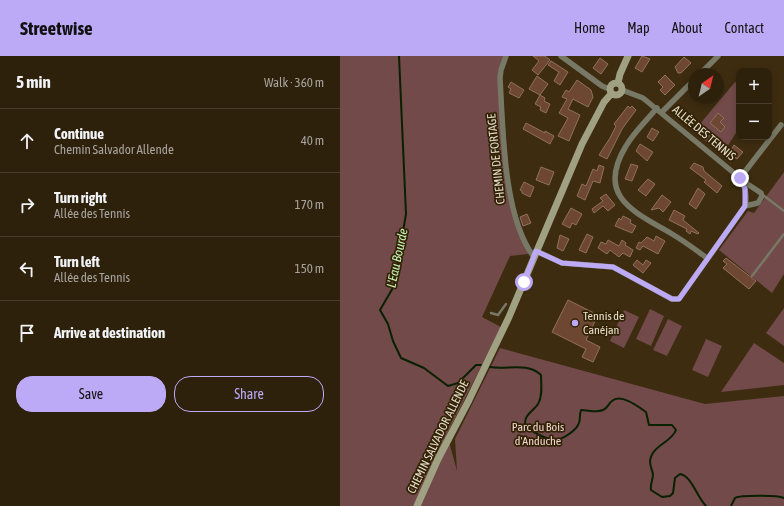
<!DOCTYPE html>
<html lang="en">
<head>
<meta charset="utf-8">
<style>
  body { margin:0; font-family:"Asap Condensed",sans-serif; background:#362915; color:#f1f3f6 }
  .controls { position:absolute; right:12px; top:12px; display:grid; overflow:hidden; border-radius:8px; box-shadow:0 2px 6px #0003 }
  .controls button { width:36px; height:36px; display:grid; place-items:center; padding:0; border:0; border-bottom:1px solid #493e2d; background:#2e210c; color:#f1f3f6; font:20px sans-serif }
  .compass { position:absolute; left:348px; top:12px; width:36px; height:36px; border-radius:50%; background:#2e210c; box-shadow:0 2px 6px #0003; rotate:35deg }
  .stop { position:absolute; width:12px; height:12px; margin:-9px; border:3px solid #bcaaf6; border-radius:50%; background:#fff }
  .stop.end { background:#bcaaf6; border-color:#fff; box-shadow:0 1px 4px #0008 }
  .list { margin:0; padding:0; list-style:none }
  h2 { display:flex; justify-content:space-between; align-items:center; height:52px; margin:0; padding:0 16px; font-size:17px }
  h2 small { font-size:13px; font-weight:400; color:#a7a39d }
  .list li { display:grid; grid-template-columns:26px 1fr auto; gap:12px; align-items:center; box-sizing:border-box; height:64px; padding:0 16px; border-top:1px solid #493e2d }
  .list b { display:block; font-size:15px; white-space:nowrap }
  .list p { margin:0; font-size:13px; white-space:nowrap; color:#a7a39d }
  .list em { font-size:13px; font-style:normal; color:#a7a39d }
  .actions { display:flex; gap:8px; padding:12px 16px }
  .actions a { flex:1; padding:9px 0; border:1px solid #bcaaf6; border-radius:16px; text-align:center; font-size:14px; color:#bcaaf6 }
  .actions .main { background:#bcaaf6; color:#111 }
  .icon { flex:none; width:22px; height:22px; fill:none; stroke:currentColor; stroke-width:2; stroke-linecap:round; stroke-linejoin:round }
  .map { position:relative; flex:none; width:444px; height:450px; overflow:hidden }
  header { display:flex; align-items:center; gap:24px; box-sizing:border-box; height:56px; padding:0 20px; background:#bcaaf6; color:#111 }
  header strong { font-size:19px }
  nav { display:flex; gap:22px; margin-inline-start:auto; font-size:14px }
  main { display:flex }
  aside { flex:1; background:#2e210c }
  .map>svg:first-child { display:block }
  .green { fill:#714a49 }
  .lines { fill:none; stroke-linecap:round; stroke-linejoin:round }
  .stream { stroke:#092002; stroke-width:2 }
  .building { fill:#6d4732; stroke:#91705e }
  .lane { stroke:#777865; stroke-width:2.5 }
  .street { stroke:#777865; stroke-width:5.5 }
  .secondary { stroke:#a0a083; stroke-width:7 }
  .route { stroke:#bcaaf6; stroke-width:5 }
  .poi-dot { fill:#bcaaf6; stroke:#322305; stroke-width:1.5 }
  .labels { text-anchor:middle; dominant-baseline:central; stroke-width:3.5; stroke-linejoin:round; paint-order:stroke }
  .street-label { font-size:12px; fill:#e7ddcd; stroke:#322305 }
  .poi-label { font-size:12px; fill:#e7ddcd; stroke:#322305; text-anchor:start }
  .park-label { font-size:12px; fill:#f4d4d2; stroke:#322305 }
  .water-label { font-size:13px; font-style:italic; fill:#c4f0b5; stroke:#322305 }
</style>
</head>
<body>
<header>
<strong>Streetwise</strong>
<nav><a>Home</a><a>Map</a><a>About</a><a>Contact</a></nav>
</header>
<main>
<aside>
<h2>5 min<small>Walk · 360 m</small></h2>
<ul class="list">
<li><svg class="icon" aria-label="ahead" viewBox="0 0 24 24"><path d="M12 20V5M6 11l6-6 6 6"/></svg><div><b>Continue</b><p>Chemin Salvador Allende</p></div><em>40 m</em></li>
<li><svg class="icon" aria-label="right" viewBox="0 0 24 24"><path d="M7 20v-9h11M14 6l5 5-5 5"/></svg><div><b>Turn right</b><p>Allée des Tennis</p></div><em>170 m</em></li>
<li><svg class="icon" aria-label="left" viewBox="0 0 24 24"><path d="M17 20v-9H6M10 6l-5 5 5 5"/></svg><div><b>Turn left</b><p>Allée des Tennis</p></div><em>150 m</em></li>
<li><svg class="icon" aria-label="arrive" viewBox="0 0 24 24"><path d="M6 21V4h12l-3 4 3 4H6"/></svg><div><b>Arrive at destination</b></div></li>
</ul>
<div class="actions"><a class="main">Save</a><a>Share</a></div>
</aside>
<div class="map">
<svg width="444" height="450" viewBox="0 0 444 450">
  <rect width="100%" height="100%" fill="#3d2c10"/>
  <path class="green" d="M 0,0 L 168,0 L 161,14 L 170,138 L 187,190 L 188,198 L 170,200 L 142,261 L 161,271 L 107,378 L 117,415 L 115,383 L 160,292 L 365,348 L 444,340 L 444,450 L 0,450 Z
    M 395,26 L 399,29 L 399,72 L 382,99 L 354,75 Z
    M 444,116 L 444,218 L 432,237 L 379,194 L 408,155 L 414,157 Z
    M 444,252 L 444,290 L 426,277 Z
    M 310,253 L 324,260 L 311,290 L 296,283 Z
    M 284,254 L 299,261 L 284,292 L 270,285 Z
    M 328,263 L 342,270 L 327,300 L 313,294 Z
    M 366,283 L 382,290 L 368,321 L 352,314 Z
    M 414,287 L 444,307 L 444,329 L 381,336 Z"/>
  <g class="lines">
    <path class="stream" d="M 59,0 L 66,158 L 54,230 L 40,254 L 48,268 L 53,285 L 61,302 L 84,312 L 108,330 L 118,327 L 136,309 L 141,309
      M 150,311 C 167,314 187,306 201,319 C 201,328 203,340 198,348 C 194,355 184,358 185,369 C 190,375 207,384 215,384 C 222,384 235,375 238,369 C 241,365 239,359 241,354 C 248,354 257,357 263,354 C 268,352 268,348 272,345 C 281,337 299,351 306,356 L 309,369 L 332,369 L 336,374 C 331,387 312,389 310,405 C 310,410 312,414 313,418 C 313,424 310,428 311,434 L 322,441 L 330,440 L 333,437 L 335,422 L 340,418 C 352,420 356,440 366,450
      M 391,450 L 395,442 C 400,439 438,439 444,442"/>
  </g>
  <path class="building" d="M 193,0 L 205,0 L 210,4 L 198,19 L 192,14 L 199,5 Z
    M 302,0 L 310,3 L 302,16 L 295,12 Z
    M 344,1 L 351,7 L 341,17 L 338,17 L 335,11 Z
    M 260,2 L 268,8 L 261,18 L 253,12 Z
    M 211,5 L 228,16 L 220,29 L 214,25 L 219,16 L 208,9 Z
    M 325,19 L 335,29 L 325,39 L 320,34 L 323,31 L 318,26 Z
    M 197,20 L 208,28 L 200,39 L 189,33 Z
    M 237,24 L 251,34 L 253,41 L 248,51 L 233,43 L 228,53 L 240,59 L 229,85 L 218,80 L 228,62 L 219,57 L 227,43 L 222,41 L 226,34 L 229,36 Z
    M 171,26 L 184,34 L 179,42 L 169,37 L 171,33 L 168,31 Z
    M 200,39 L 205,42 L 204,45 L 210,48 L 206,57 L 200,54 L 201,51 L 195,48 Z
    M 288,50 L 290,52 L 292,50 L 296,54 L 282,73 L 267,103 L 259,99 L 270,82 L 276,70 L 274,68 Z
    M 378,57 L 384,62 L 380,66 L 385,71 L 381,76 L 370,67 Z
    M 186,67 L 205,77 L 205,75 L 214,80 L 210,88 L 183,73 Z
    M 312,72 L 319,76 L 313,85 L 307,81 Z
    M 300,88 L 313,96 L 307,105 L 296,95 Z
    M 394,89 L 403,96 L 397,103 L 389,97 Z
    M 354,107 L 363,111 L 364,115 L 382,130 L 377,137 L 364,126 L 366,124 L 350,112 Z
    M 291,108 L 298,110 L 292,125 L 285,123 Z
    M 259,109 L 264,111 L 260,127 L 253,125 L 245,144 L 237,140 L 242,128 L 246,130 L 253,113 L 257,115 Z
    M 201,111 L 214,116 L 209,129 L 196,124 Z
    M 308,123 L 315,128 L 306,140 L 298,134 Z
    M 184,126 L 194,131 L 190,141 L 182,137 L 182,135 L 180,134 Z
    M 358,132 L 365,138 L 356,153 L 349,148 Z
    M 266,138 L 275,149 L 268,155 L 263,150 L 254,157 L 252,153 L 263,145 L 260,142 Z
    M 322,139 L 331,146 L 323,156 L 319,152 L 311,154 Z
    M 231,152 L 242,158 L 236,169 L 232,167 L 230,172 L 222,168 Z
    M 334,154 L 345,160 L 343,164 L 359,177 L 358,178 L 351,175 L 350,178 L 346,175 L 347,173 L 329,164 Z
    M 187,158 L 191,167 L 183,170 L 180,161 Z
    M 283,160 L 291,164 L 290,167 L 296,170 L 292,177 L 275,170 L 279,162 L 281,164 Z
    M 247,178 L 253,181 L 246,197 L 239,194 Z
    M 220,179 L 229,183 L 223,195 L 217,192 Z
    M 316,180 L 325,185 L 318,198 L 303,190 L 300,194 L 296,192 L 299,186 L 301,187 L 307,181 L 314,185 Z
    M 268,184 L 279,190 L 282,184 L 286,187 L 285,189 L 293,194 L 290,201 L 283,197 L 279,201 L 270,194 L 267,198 L 258,192 L 261,186 L 266,188 Z
    M 386,202 L 416,225 L 409,233 L 383,212 L 387,208 L 383,205 Z
    M 297,204 L 303,209 L 306,204 L 311,207 L 303,217 L 293,209 Z
    M 228,244 L 258,259 L 246,284 L 260,291 L 253,306 L 242,301 L 246,293 L 212,276 Z"/>
  <g class="lines">
    <path class="lane" d="M 423,139 L 444,155
      M 412,220 L 444,178
      M 151,257 L 158,259 L 166,248"/>
    <path class="street" d="M 166,0 L 161,14 L 160,22 C 163,72 163,161 194,201
      M 221,0 L 262,30 L 269,33
      M 360,18 L 378,0
      M 317,52 C 307,64 294,76 286,90 C 255,141 295,156 332,178 C 344,185 356,194 367,202
      M 322,56 L 354,24
      M 400,122 L 441,69
      M 403,125 L 421,137 L 422,140 L 418,147 L 405,150
      M 196,195 L 222,207 L 273,211 L 332,243 L 339,243 L 405,150 C 407,140 406,131 400,122 L 303,42 L 282,34"/>
    <path class="secondary" d="M270 33a6 6 0 1 1 12 0a6 6 0 1 1-12 0Z
      M 278,27 L 280,18 L 288,0
      M 77,450 L 98,403 L 129,344 L 169,261 L 242,88 L 264,46 L 271,38"/>
  </g>
  <g class="lines">
    <path class="route" d="M 184,226 L 196,195 L 222,207 L 273,211 L 332,243 L 339,243 L 405,150 L 405,133 L 400,122"/>
  </g>
  <circle class="poi-dot" cx="235" cy="267" r="4"/>
  <g class="labels">
    <g class="street-label">
      <text transform="translate(364 77) rotate(40)">ALLÉE DES TENNIS</text>
      <text transform="translate(156 103) rotate(-96)">CHEMIN DE FORTAGE</text>
      <text transform="translate(98 381) rotate(-64)">CHEMIN SALVADOR ALLENDE</text>
    </g>
    <g class="poi-label">
      <text x="243" y="260">Tennis de<tspan x="243" dy="14">Canéjan</tspan></text>
    </g>
    <g class="park-label">
      <text x="198" y="371">Parc du Bois<tspan x="198" dy="14">d'Anduche</tspan></text>
    </g>
    <g class="water-label">
      <text transform="translate(57 202) rotate(-78)">L'Eau Bourde</text>
    </g>
  </g>
</svg>
<div class="controls">
<button>+</button>
<button>−</button>
</div>
<svg class="compass" viewBox="-18 -18 36 36"><path d="M0-13l5 13h-10z" fill="#e53935"/><path d="M0 13l5-13h-10z" fill="#a7a39d"/></svg>
<div class="stop" style="left:184px;top:226px"></div>
<div class="stop end" style="left:400px;top:122px"></div>
</div>
</main>
</body>
</html>
